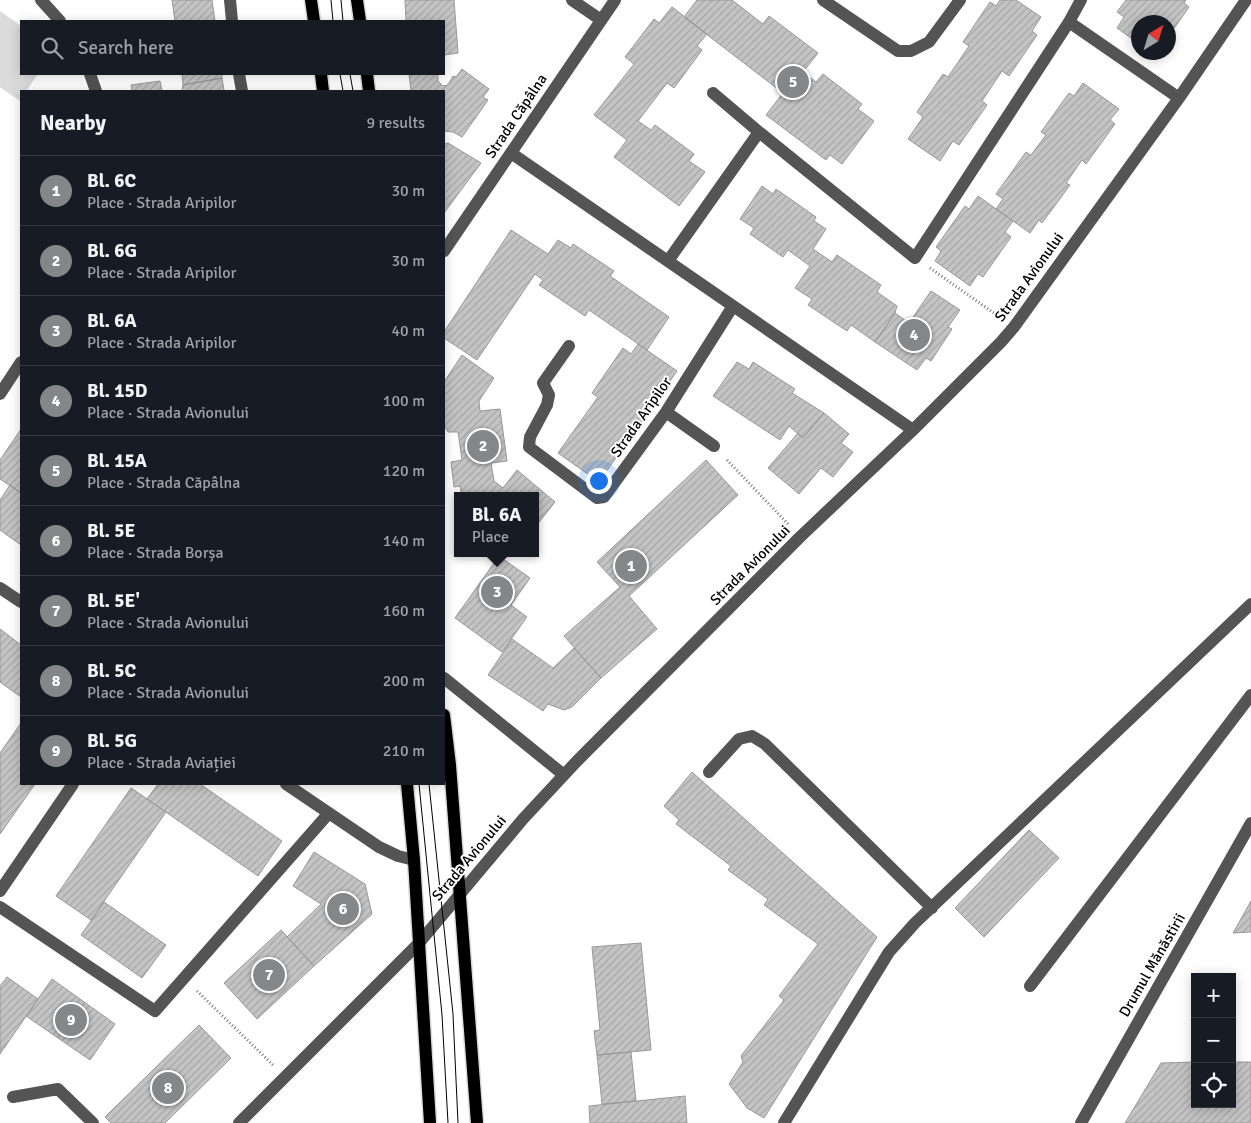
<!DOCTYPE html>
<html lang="en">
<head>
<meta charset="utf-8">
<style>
  body { margin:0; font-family:Signika,sans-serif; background:#242831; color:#f1f3f6 }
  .controls { position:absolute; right:15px; bottom:15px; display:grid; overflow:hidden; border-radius:0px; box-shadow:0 2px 12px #0003 }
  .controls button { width:45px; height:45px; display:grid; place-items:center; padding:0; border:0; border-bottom:1px solid #363941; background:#171b24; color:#f1f3f6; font:25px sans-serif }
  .compass { position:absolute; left:1131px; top:15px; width:45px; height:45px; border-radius:50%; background:#171b24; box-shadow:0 2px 12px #0003; rotate:38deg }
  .you { position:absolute; left:598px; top:480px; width:18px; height:18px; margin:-12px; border:4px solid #fff; border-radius:50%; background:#1a73e8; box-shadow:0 0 0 8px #1a73e833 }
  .badge { display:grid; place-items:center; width:32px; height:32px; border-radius:50%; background:#858687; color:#fff; font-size:16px; font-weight:700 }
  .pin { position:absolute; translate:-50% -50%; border:2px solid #fff; box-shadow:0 1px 5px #0006 }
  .popup { position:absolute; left:454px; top:492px; width:85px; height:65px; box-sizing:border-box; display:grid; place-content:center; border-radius:0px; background:#171b24; filter:drop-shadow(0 1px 4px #0005); font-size:16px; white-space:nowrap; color:#9ea1a6 }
  .popup b { font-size:19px; color:#f1f3f6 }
  .popup::after { content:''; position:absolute; left:50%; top:100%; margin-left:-10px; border:10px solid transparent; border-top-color:#171b24 }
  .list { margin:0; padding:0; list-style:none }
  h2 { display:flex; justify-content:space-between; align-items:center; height:65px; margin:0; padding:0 20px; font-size:21px }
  h2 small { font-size:16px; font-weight:400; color:#9ea1a6 }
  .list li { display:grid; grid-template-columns:32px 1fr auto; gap:15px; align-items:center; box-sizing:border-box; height:70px; padding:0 20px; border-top:1px solid #363941 }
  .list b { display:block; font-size:19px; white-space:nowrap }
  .list p { margin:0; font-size:16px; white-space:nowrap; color:#9ea1a6 }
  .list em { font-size:16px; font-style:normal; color:#9ea1a6 }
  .icon { flex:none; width:28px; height:28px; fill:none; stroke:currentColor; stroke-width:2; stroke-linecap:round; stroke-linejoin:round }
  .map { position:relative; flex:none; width:1251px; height:1123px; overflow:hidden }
  .search { position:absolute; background:#171b24; box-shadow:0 2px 12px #0003; left:20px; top:20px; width:425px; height:55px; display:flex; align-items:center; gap:12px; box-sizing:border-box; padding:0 18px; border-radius:0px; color:#9ea1a6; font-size:19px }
  .panel { position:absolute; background:#171b24; box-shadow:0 2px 12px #0003; left:20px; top:90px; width:425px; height:695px; border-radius:0px }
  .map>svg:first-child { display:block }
  .green { fill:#dbdbdb }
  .building { fill:url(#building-hatch); stroke:#989898 }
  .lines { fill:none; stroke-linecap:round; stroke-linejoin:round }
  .major-casing { stroke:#dbdbdb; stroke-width:15 }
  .path { stroke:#767676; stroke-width:3; stroke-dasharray:1 2.5; stroke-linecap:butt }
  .minor { stroke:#545454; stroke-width:12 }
  .major { stroke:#000; stroke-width:12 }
  .tram { stroke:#000; stroke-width:1 }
  .labels { text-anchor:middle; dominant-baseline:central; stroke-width:4; stroke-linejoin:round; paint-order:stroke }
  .street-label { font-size:15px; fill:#000; stroke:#fff }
</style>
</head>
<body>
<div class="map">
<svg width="1251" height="1123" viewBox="0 0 1251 1123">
  <defs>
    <pattern id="building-hatch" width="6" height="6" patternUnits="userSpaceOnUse" patternTransform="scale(1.25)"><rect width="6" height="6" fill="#c4c4c4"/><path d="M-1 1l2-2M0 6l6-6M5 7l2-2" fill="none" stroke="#a7a7a7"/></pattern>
  </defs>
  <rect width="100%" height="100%" fill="#fff"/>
  <path class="green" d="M 0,11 L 21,26 L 21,74 L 38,74 L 26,91 L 21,91 L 20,101 L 0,87 Z"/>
  <path class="building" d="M 172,0 L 212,0 L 215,21 L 175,21 Z
    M 405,0 L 454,0 L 458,53 L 444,55 L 444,21 L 406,21 Z
    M 697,0 L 732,0 L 763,24 L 769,16 L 818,53 L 803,72 L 816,82 L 823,74 L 862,104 L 858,109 L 874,121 L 842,164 L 830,155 L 826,160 L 766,115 L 783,93 L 684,17 Z
    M 1000,0 L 1016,0 L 1041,17 L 1032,31 L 1037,35 L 1009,76 L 1002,71 L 982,101 L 987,105 L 959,145 L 953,141 L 940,161 L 908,139 L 923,117 L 917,112 L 943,74 L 948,77 L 969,46 L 963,42 L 990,2 L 996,6 Z
    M 1126,0 L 1186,0 L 1184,3 L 1189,7 L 1168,37 L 1168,22 L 1138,22 L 1138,43 L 1117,28 L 1124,17 L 1117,12 Z
    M 672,7 L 707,34 L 697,46 L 702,50 L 674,88 L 667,83 L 638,121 L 651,130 L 655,125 L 694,154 L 689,161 L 705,172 L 679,206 L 614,157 L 627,140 L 594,115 L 634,64 L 625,57 L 654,19 L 659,23 Z
    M 462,69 L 489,89 L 483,97 L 488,100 L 462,137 L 453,132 L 444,131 L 444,91 L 411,91 L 409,74 L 438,74 L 438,81 L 443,86 L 448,85 L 453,76 L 456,77 Z
    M 182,74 L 222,74 L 222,78 L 183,85 Z
    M 222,78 L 224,91 L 182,91 L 183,85 Z
    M 160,81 L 162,91 L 132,91 L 131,85 Z
    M 1083,83 L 1119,109 L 1110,120 L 1115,124 L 1086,164 L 1082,160 L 1066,183 L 1070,185 L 1042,223 L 1039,220 L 1030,233 L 996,209 L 1003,199 L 996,194 L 1026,152 L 1031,155 L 1046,135 L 1041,132 L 1069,93 L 1074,96 Z
    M 448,143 L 481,163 L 444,213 L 444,144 Z
    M 762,186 L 773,194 L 776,189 L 816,217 L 814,221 L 826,229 L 813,249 L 832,262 L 837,255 L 881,285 L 877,292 L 897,306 L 895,313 L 875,342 L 851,325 L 847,331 L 808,305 L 812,299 L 795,288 L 810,266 L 788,250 L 783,257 L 750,234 L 754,228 L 740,219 Z
    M 978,196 L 1013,221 L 1005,232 L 1011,237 L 983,277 L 978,274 L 970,286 L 935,261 L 941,251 L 936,247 L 965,206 L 969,209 Z
    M 511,230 L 548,254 L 558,240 L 571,248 L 573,244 L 614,271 L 610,276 L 669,317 L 647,350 L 589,310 L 585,316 L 539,285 L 543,280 L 535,274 L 477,360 L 444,338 L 444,332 Z
    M 931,291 L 960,310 L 948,327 L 952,329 L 931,361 L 926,358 L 917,370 L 875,342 L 895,313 L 909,323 Z
    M 638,344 L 677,371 L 599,482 L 558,453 L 598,397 L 592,393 L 623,348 L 631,354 Z
    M 462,355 L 494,378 L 479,401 L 480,411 L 500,409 L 507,461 L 491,463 L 494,481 L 503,488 L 517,470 L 555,502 L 536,526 L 536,496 L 462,496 L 460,486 L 454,487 L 451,462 L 462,460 L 458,432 L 448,432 L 444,425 L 444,382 Z
    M 737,362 L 749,369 L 753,362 L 795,389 L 792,393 L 824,413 L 803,438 L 789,426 L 780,440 L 713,396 Z
    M 824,413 L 849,434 L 841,443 L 853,452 L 833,477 L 821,468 L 799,494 L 768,468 L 798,433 L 803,438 Z
    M 21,429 L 21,493 L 0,479 L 0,460 Z
    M 706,460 L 738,495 L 629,596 L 657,629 L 601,678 L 564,636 L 620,587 L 597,562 Z
    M 10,485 L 21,493 L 21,545 L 0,530 L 0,500 Z
    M 499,556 L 530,578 L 511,605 L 527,617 L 502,652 L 455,618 Z
    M 0,629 L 21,645 L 21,697 L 0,682 Z
    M 512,639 L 553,668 L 574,648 L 601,678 L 572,707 L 564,710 L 548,704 L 543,711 L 488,675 Z
    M 21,723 L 21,784 L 35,784 L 0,834 L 0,753 Z
    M 692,772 L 877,937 L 764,1118 L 747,1108 L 729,1084 L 743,1062 L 741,1056 L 784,1000 L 779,996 L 818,944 L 764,905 L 768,899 L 728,870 L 731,866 L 676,824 L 679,820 L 664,806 Z
    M 158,784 L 200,784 L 282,841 L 258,876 L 147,799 Z
    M 131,788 L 166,812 L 91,920 L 56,896 Z
    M 1029,830 L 1059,858 L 984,937 L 955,908 Z
    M 314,852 L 365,884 L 372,914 L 314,966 L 287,937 L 321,904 L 293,886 Z
    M 1251,901 L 1251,932 L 1233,933 Z
    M 104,902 L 166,945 L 142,978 L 81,935 Z
    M 281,930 L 314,966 L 257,1019 L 224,983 Z
    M 641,943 L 651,1050 L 597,1055 L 594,1031 L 600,1030 L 592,947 Z
    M 7,977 L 38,999 L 0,1054 L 0,986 Z
    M 52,979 L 115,1024 L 90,1060 L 26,1016 Z
    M 199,1025 L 231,1058 L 165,1123 L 111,1123 L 105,1117 Z
    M 631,1052 L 636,1101 L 602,1104 L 597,1055 Z
    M 1195,1062 L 1195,1104 L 1232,1104 L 1232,1062 L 1251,1062 L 1251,1123 L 1125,1123 L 1161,1063 Z
    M 685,1096 L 687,1123 L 590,1123 L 589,1106 Z"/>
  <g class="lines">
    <g class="major-casing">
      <path id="major" d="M 311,0 L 314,21
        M 357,0 L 360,21
        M 321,74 L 323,91
        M 367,74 L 369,91
        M 444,715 L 450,765 L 477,1123
        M 407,784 L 414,860 L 430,1123"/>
    </g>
    <path class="path" d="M 930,268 L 998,316
      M 727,460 L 788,524
      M 197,991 L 273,1065"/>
    <path class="minor" d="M 41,0 L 60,21
      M 230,0 L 232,21
      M 572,0 L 601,20
      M 823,0 L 898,51 L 911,51 L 929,42 L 960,0
      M 1069,22 L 1179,98
      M 90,74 L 96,91
      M 239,74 L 242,91
      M 759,132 L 915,258 L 1069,22 L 1081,0
      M 511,153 L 913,430
      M 444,251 L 615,0
      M 668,261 L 759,132 L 713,93
      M 569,346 L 543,383 L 549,395 L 547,405 L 530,437 L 529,447 L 597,498 L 604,497 L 666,412 L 733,306
      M 0,394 L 21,362
      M 666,412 L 714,446
      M 0,588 L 21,602
      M 444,678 L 564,775
      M 709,772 L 739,739 L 752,736 L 765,744 L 932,908
      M 286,784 L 379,847 L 398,856 L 414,860
      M 0,891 L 73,784
      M 0,907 L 155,1011 L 329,813
      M 1030,986 L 1251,695
      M 13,1097 L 58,1089 L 93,1123
      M 239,1123 L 419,943 L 523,819 L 577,761 L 800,537 L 913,430 L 1001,342 L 1014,327 L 1179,98 L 1246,0
      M 784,1123 L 889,952 L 915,923 L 1251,604
      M 1081,1123 L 1251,823"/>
    <use href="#major" class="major"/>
    <path class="tram" d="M 331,0 L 333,21
      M 341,0 L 343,21
      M 340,74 L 343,91
      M 350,74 L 353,91
      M 419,784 L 442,1015 L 448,1123
      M 429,784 L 453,1014 L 458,1123"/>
  </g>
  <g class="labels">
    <g class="street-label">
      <text transform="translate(516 116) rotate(-56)">Strada Căpâlna</text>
      <text transform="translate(1029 277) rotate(-54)">Strada Avionului</text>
      <text transform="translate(641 417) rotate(-55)">Strada Aripilor</text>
      <text transform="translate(750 565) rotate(-45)">Strada Avionului</text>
      <text transform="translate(469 858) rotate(-50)">Strada Avionului</text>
      <text transform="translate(1152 965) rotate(-60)">Drumul Mănăstirii</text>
    </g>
  </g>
</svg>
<div class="controls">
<button>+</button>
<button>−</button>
<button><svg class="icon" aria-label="locate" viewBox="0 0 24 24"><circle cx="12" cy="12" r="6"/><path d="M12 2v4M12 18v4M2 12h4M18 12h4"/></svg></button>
</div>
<svg class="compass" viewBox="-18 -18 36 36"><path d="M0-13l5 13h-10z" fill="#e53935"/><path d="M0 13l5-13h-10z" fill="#9ea1a6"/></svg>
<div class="you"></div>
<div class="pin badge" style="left:631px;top:566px">1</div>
<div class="pin badge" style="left:483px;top:446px">2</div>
<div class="pin badge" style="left:497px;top:592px">3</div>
<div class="popup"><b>Bl. 6A</b>Place</div>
<div class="pin badge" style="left:914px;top:335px">4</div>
<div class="pin badge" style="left:793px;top:82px">5</div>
<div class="pin badge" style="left:343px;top:909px">6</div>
<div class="pin badge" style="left:269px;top:975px">7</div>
<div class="pin badge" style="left:168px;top:1088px">8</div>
<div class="pin badge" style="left:71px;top:1020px">9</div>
<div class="search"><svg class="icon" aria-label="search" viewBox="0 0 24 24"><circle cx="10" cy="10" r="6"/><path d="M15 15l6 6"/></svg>Search here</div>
<section class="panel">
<h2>Nearby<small>9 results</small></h2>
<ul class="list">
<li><span class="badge">1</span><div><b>Bl. 6C</b><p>Place · Strada Aripilor</p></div><em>30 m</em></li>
<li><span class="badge">2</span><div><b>Bl. 6G</b><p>Place · Strada Aripilor</p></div><em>30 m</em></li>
<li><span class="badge">3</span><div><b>Bl. 6A</b><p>Place · Strada Aripilor</p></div><em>40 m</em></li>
<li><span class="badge">4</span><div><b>Bl. 15D</b><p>Place · Strada Avionului</p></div><em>100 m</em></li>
<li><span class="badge">5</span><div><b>Bl. 15A</b><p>Place · Strada Căpâlna</p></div><em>120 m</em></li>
<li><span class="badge">6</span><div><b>Bl. 5E</b><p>Place · Strada Borșa</p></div><em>140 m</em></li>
<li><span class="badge">7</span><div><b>Bl. 5E'</b><p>Place · Strada Avionului</p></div><em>160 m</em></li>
<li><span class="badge">8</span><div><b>Bl. 5C</b><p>Place · Strada Avionului</p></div><em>200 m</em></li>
<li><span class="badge">9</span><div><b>Bl. 5G</b><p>Place · Strada Aviației</p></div><em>210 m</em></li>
</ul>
</section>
</div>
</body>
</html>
